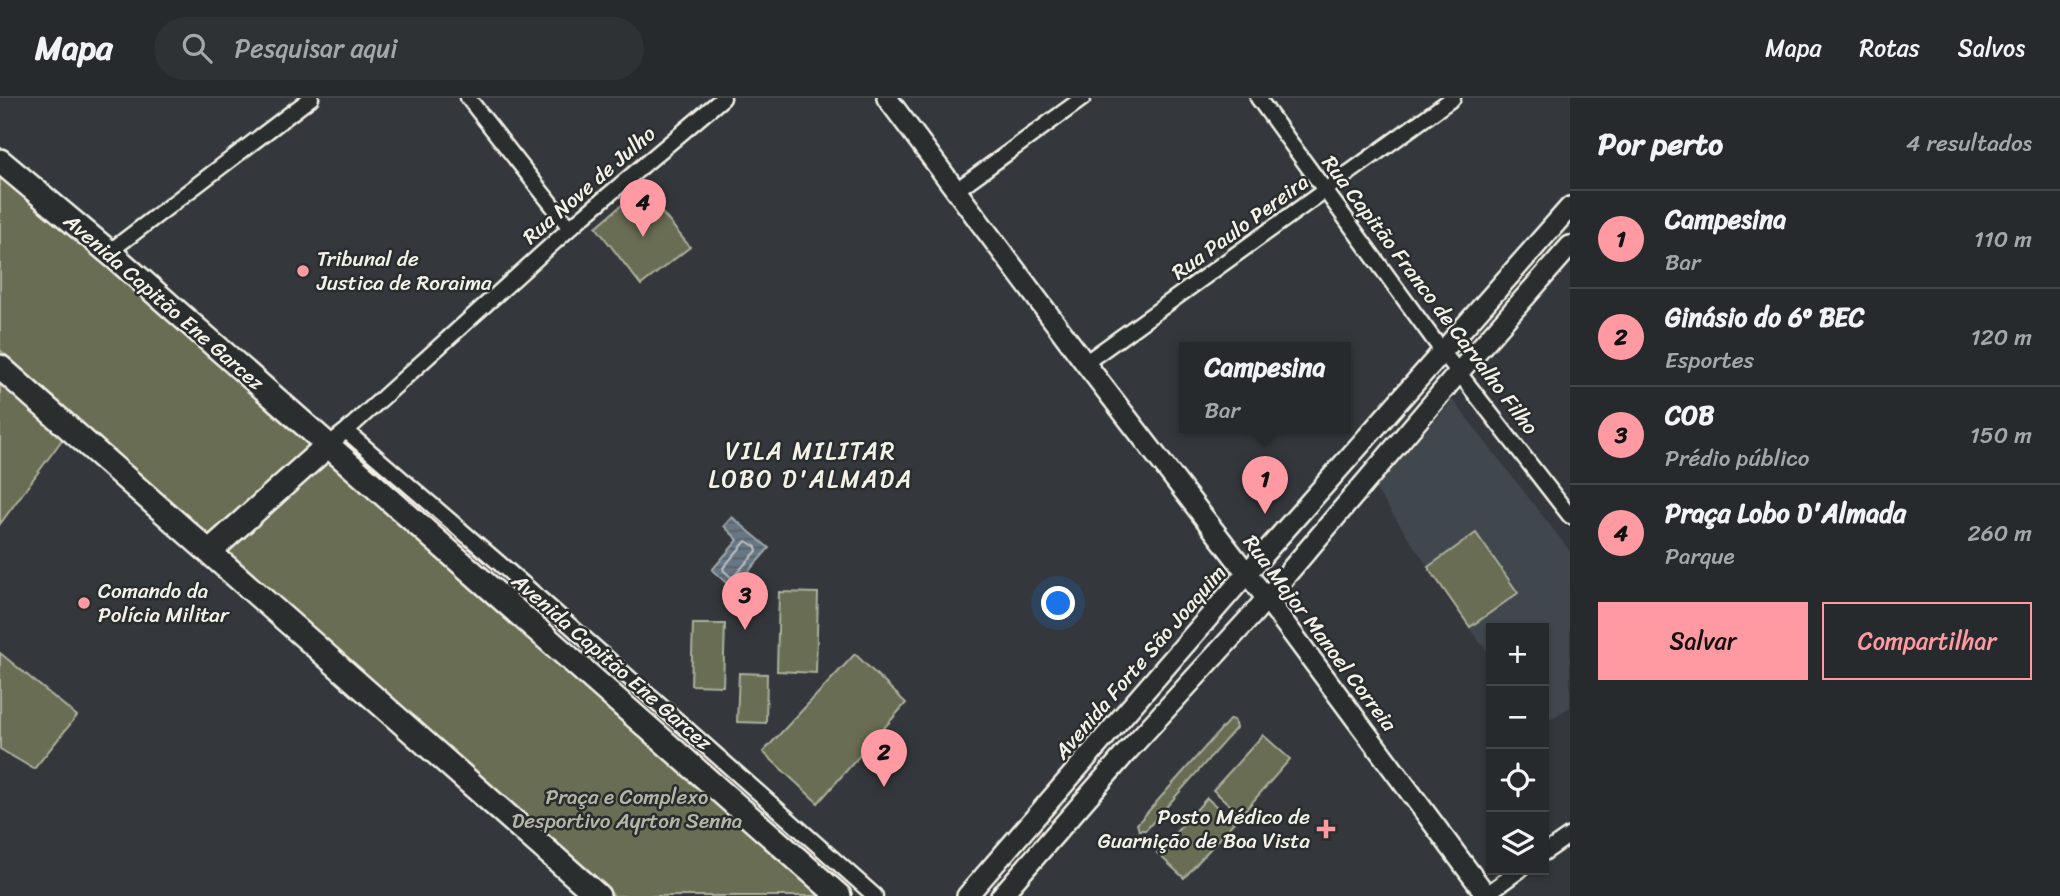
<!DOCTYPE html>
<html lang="pt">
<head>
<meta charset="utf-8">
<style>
  body { margin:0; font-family:Sriracha,sans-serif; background:#2f3235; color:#f1f3f6 }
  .controls { position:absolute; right:21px; bottom:21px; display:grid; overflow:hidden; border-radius:0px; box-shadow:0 2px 5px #0004 }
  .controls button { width:63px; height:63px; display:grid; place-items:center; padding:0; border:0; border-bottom:2px solid #434649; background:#272a2d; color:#f1f3f6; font:35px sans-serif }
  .you { position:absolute; left:1059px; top:506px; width:24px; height:24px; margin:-18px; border:5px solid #fff; border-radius:50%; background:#1a73e8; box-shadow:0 0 0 10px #1a73e833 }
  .badge { display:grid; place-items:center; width:46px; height:46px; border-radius:50%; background:#ff9aa2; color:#111; font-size:23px; font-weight:700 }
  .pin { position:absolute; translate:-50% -58px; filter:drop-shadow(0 2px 4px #0008) }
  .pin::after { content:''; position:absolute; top:37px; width:24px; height:21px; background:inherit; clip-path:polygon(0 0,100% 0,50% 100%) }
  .popup { position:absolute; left:1179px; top:244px; width:172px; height:91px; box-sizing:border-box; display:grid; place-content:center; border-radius:0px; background:#272a2d; filter:drop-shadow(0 2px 5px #0005); font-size:23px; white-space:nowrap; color:#a4a7aa }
  .popup b { font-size:26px; color:#f1f3f6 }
  .popup::after { content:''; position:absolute; left:50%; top:100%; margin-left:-14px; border:14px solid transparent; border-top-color:#272a2d }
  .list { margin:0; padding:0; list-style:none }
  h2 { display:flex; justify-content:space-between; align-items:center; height:91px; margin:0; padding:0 28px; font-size:30px }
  h2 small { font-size:23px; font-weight:400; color:#a4a7aa }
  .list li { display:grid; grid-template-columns:46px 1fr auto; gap:21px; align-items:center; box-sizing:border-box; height:98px; padding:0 28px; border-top:2px solid #434649 }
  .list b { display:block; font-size:26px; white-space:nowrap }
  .list p { margin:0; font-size:23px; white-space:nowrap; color:#a4a7aa }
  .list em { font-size:23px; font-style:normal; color:#a4a7aa }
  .actions { display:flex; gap:14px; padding:21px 28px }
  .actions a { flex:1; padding:16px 0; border:2px solid #ff9aa2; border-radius:0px; text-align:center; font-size:24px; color:#ff9aa2 }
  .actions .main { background:#ff9aa2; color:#111 }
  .icon { flex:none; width:38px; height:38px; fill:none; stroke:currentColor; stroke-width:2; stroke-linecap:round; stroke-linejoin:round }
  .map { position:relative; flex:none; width:1570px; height:798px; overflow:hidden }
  header { display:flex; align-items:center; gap:42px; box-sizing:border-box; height:98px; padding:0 35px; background:#272a2d; border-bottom:2px solid #434649 }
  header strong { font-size:33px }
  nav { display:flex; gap:38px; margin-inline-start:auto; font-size:24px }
  .search { width:490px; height:63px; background:#2f3235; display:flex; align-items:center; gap:18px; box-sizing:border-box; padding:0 24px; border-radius:38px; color:#a4a7aa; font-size:26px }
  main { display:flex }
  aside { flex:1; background:#272a2d }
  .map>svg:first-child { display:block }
  .built { fill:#3f464d }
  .green { fill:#676d53; stroke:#aeaf9e; stroke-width:2 }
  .water { fill:url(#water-rules); stroke:#9fa8ad; stroke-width:2 }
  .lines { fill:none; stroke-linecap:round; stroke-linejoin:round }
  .shore { stroke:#bcc0c0; stroke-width:2 }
  .street-casing { stroke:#f4f1e8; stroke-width:19 }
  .secondary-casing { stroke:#f4f1e8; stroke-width:24 }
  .primary-casing { stroke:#f4f1e8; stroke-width:28 }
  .street { stroke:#2a2d2e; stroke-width:14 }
  .secondary { stroke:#2a2d2e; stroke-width:19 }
  .primary { stroke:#2a2d2e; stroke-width:23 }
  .poi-dot { fill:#ff9aa2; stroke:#2a2d2e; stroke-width:2.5 }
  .labels { text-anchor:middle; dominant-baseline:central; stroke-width:5; stroke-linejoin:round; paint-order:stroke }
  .street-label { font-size:21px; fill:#f4f1e8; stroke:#2a2d2e }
  .poi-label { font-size:21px; fill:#f4f1e8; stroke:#2a2d2e; text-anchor:start }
  .park-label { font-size:21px; fill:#b5b6a5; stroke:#2a2d2e }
  .quarter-label { font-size:24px; letter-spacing:2px; fill:#f4f1e8; stroke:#2a2d2e }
</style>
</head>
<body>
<header>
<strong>Mapa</strong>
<div class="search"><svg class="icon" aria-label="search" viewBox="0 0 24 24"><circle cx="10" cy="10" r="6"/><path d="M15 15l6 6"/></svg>Pesquisar aqui</div>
<nav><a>Mapa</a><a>Rotas</a><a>Salvos</a></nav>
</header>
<main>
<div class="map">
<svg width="1570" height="798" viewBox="0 0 1570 798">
  <defs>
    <pattern id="water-rules" width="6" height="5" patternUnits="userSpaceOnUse" patternTransform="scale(1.75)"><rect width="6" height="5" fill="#677785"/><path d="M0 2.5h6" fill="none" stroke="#586066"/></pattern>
  </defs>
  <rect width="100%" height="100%" fill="#34383c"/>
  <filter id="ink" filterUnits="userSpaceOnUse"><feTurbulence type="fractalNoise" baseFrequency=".0143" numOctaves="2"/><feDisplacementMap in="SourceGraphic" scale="14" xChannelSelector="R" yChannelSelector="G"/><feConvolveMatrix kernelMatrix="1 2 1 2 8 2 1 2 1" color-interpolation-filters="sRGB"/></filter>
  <g filter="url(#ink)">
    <path class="built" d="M 1453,302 L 1570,453 L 1570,609 L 1545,625 L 1544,530 L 1491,530 L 1491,558 L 1474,537 L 1375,390 Z"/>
    <path class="green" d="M 0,73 L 839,798 L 614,798 L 0,252 Z
      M 642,90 L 690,149 L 641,187 L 596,129 Z
      M 0,269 L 70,331 L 0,426 Z
      M 1476,435 L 1518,495 L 1470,529 L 1428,469 Z
      M 779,494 L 818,495 L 816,575 L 777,573 Z
      M 693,526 L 725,526 L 723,588 L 691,587 Z
      M 0,555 L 77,618 L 34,671 L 0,651 Z
      M 855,556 L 906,605 L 818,705 L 763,654 Z
      M 739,575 L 767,576 L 766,625 L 737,624 Z
      M 1230,621 L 1234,622 L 1236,630 L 1146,732 L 1139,732 L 1137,726 Z
      M 1263,637 L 1290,661 L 1241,717 L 1213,692 Z
      M 1207,700 L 1234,724 L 1184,780 L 1157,755 Z"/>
    <path class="water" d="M 732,419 L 769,450 L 733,491 L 712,472 L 738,442 L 724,428 Z"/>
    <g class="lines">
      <path class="shore" d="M 746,443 L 756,449 L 757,453 L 734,478 L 731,479 L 724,473 L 723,470 Z"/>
      <g class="street-casing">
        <path id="street" d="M 468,0 L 570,130
          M 1258,0 L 1442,253 L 1570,418
          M 955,93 L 1083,0
          M 109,154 L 311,0
          M 1085,265 L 1453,0
          M 346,333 L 521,484 L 875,798
          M 327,348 L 346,333 L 580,121 L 723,0
          M 1544,755 L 1570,737
          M 1484,798 L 1520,772"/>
      </g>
      <g class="secondary-casing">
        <path id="secondary" d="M 887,0 L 1085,265 L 1266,500 L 1487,798
          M 967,798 L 1247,475 L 1570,109
          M 1001,798 L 1125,656 L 1254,515 L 1459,274 L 1570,148"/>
      </g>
      <g class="primary-casing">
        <path id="primary" d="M 0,63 L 116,160 L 839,798
          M 0,269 L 598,798
          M 209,454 L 327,348"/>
      </g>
      <use href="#street" class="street"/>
      <use href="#secondary" class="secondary"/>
      <use href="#primary" class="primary"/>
    </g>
  </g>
  <g class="poi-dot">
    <circle cx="303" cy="173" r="7"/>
    <circle cx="84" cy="505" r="7"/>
    <path d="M1322.5 720.5h7v7h7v7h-7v7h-7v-7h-7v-7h7z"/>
  </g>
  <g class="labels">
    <g class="street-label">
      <text transform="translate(589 87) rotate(-41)">Rua Nove de Julho</text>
      <text transform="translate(1240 129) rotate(-36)">Rua Paulo Pereira</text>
      <text transform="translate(1430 197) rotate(53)">Rua Capitão Franco de Carvalho Filho</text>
      <text transform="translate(164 204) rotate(41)">Avenida Capitão Ene Garcez</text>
      <text transform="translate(1320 535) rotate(53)">Rua Major Manoel Correia</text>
      <text transform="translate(612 564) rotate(41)">Avenida Capitão Ene Garcez</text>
      <text transform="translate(1140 564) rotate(-49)">Avenida Forte São Joaquim</text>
    </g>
    <g class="poi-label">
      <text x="317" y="161">Tribunal de<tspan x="317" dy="24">Justica de Roraima</tspan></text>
      <text x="98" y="493">Comando da<tspan x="98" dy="24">Polícia Militar</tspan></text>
      <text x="1310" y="719" text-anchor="end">Posto Médico de<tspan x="1310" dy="24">Guarnição de Boa Vista</tspan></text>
    </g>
    <g class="park-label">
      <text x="627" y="699">Praça e Complexo<tspan x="627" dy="24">Desportivo Ayrton Senna</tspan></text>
    </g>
    <g class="quarter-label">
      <text x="811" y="353">VILA MILITAR<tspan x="811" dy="28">LOBO D'ALMADA</tspan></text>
    </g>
  </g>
</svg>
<div class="controls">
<button>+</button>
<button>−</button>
<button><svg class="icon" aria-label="locate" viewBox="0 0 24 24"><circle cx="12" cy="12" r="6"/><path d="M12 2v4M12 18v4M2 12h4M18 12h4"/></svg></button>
<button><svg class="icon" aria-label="layers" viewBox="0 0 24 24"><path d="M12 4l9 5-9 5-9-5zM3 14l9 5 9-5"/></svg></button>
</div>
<div class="you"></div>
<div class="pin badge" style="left:1265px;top:416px">1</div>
<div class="popup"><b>Campesina</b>Bar</div>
<div class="pin badge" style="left:884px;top:689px">2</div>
<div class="pin badge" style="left:745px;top:532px">3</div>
<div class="pin badge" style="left:643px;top:139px">4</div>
</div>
<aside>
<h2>Por perto<small>4 resultados</small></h2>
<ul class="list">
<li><span class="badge">1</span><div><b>Campesina</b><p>Bar</p></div><em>110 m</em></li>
<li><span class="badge">2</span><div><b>Ginásio do 6º BEC</b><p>Esportes</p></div><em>120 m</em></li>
<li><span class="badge">3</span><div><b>COB</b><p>Prédio público</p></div><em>150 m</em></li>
<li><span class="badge">4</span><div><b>Praça Lobo D'Almada</b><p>Parque</p></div><em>260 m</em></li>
</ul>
<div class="actions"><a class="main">Salvar</a><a>Compartilhar</a></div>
</aside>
</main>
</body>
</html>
